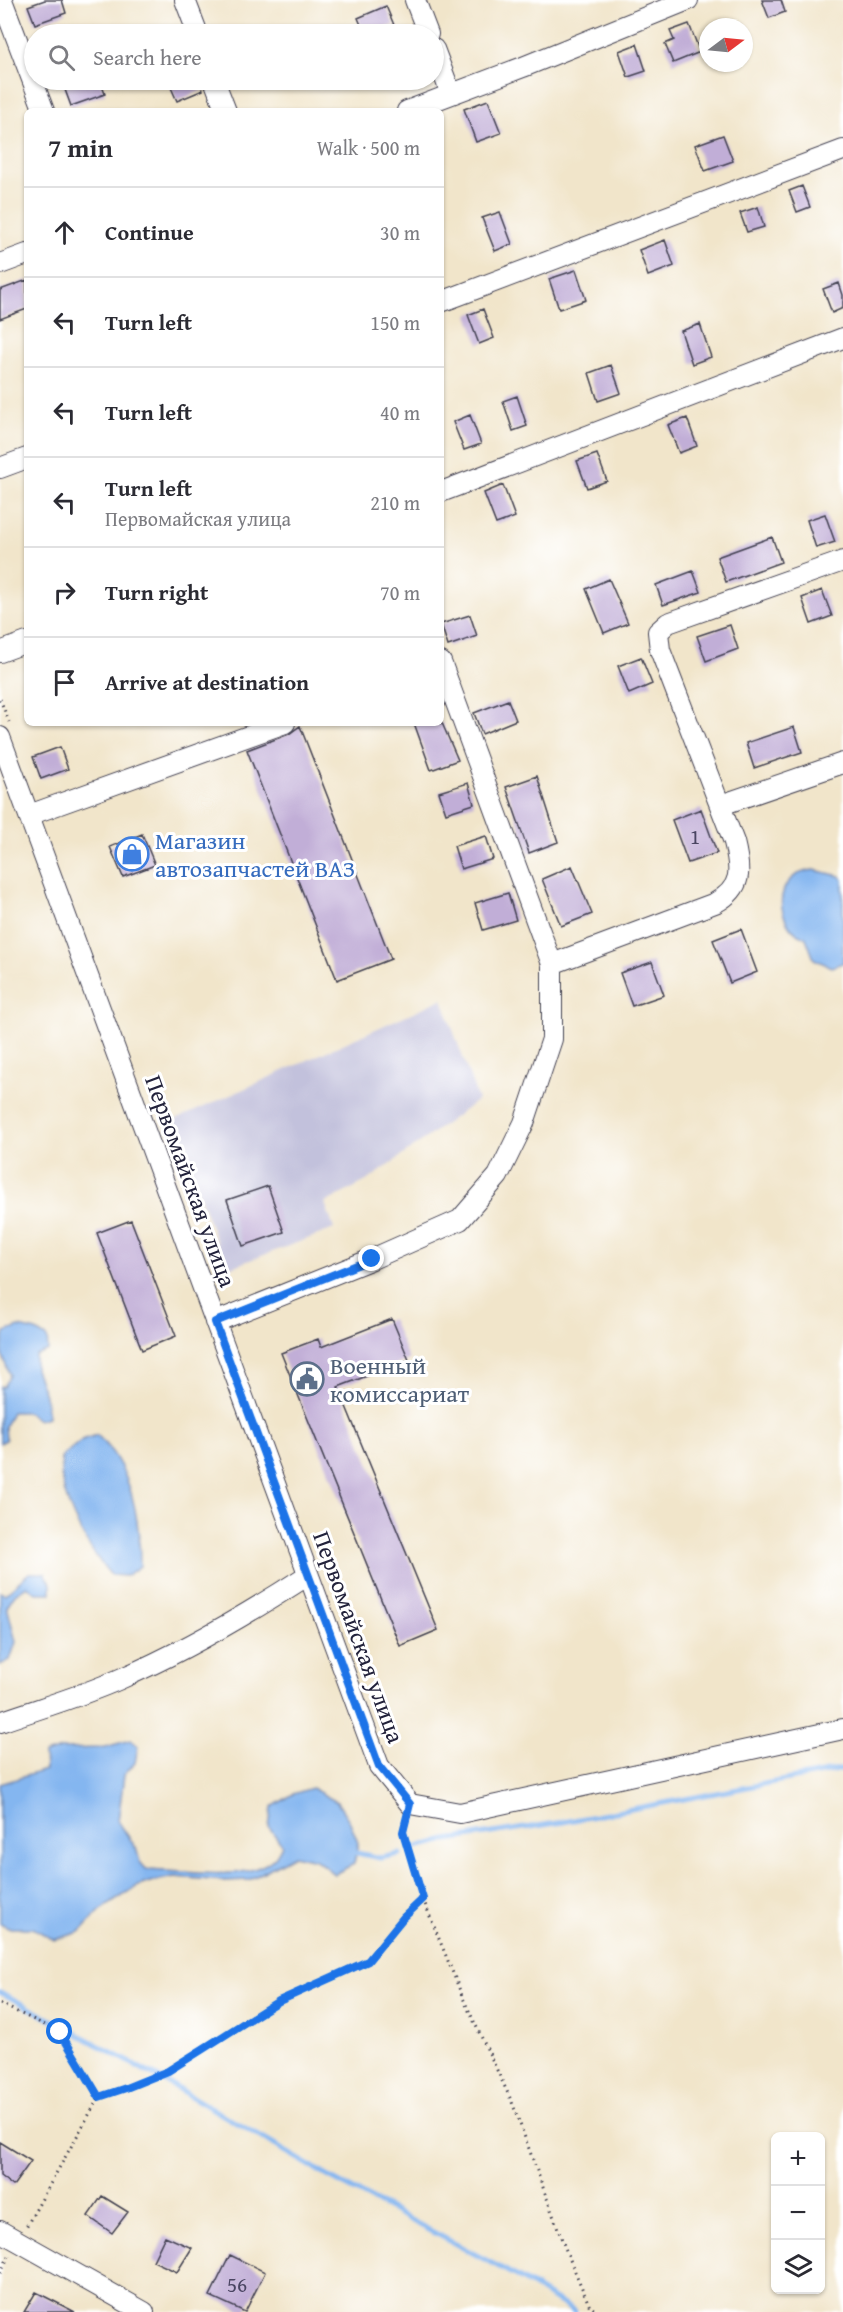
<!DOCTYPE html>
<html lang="en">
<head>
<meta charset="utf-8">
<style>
  body { margin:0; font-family:"Gentium Book Plus",serif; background:#f7f7f7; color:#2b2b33 }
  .controls { position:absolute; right:18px; bottom:18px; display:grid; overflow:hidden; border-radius:9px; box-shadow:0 2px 4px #0004 }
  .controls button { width:54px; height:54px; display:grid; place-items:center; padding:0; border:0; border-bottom:2px solid #e1e1e2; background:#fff; color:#2b2b33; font:30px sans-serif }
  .compass { position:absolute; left:699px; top:18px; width:54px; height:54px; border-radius:50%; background:#fff; box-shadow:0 2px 4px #0004; rotate:74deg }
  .stop { position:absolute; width:18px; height:18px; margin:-14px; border:4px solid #1a73e8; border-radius:50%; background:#fff }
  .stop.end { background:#1a73e8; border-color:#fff; box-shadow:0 2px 6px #0008 }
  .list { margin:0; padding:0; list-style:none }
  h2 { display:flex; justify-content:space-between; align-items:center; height:78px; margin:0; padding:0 24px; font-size:26px }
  h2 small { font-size:20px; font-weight:400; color:#7c7c81 }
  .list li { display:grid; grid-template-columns:39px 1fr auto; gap:18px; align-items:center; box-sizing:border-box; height:90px; padding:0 24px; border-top:2px solid #e1e1e2 }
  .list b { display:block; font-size:22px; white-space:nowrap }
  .list p { margin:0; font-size:20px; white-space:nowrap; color:#7c7c81 }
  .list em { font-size:20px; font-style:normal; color:#7c7c81 }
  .icon { flex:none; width:33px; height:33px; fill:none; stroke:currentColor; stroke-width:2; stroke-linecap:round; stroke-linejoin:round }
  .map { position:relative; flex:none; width:843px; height:2312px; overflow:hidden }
  .search { position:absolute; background:#fff; box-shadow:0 2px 4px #0004; left:24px; top:24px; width:420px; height:66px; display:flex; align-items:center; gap:15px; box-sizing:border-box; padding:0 21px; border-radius:33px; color:#7c7c81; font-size:22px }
  .panel { position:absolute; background:#fff; box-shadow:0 2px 4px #0004; left:24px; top:108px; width:420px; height:618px; border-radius:9px }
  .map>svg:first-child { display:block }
  .industrial { fill:#c2c1dc }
  .water { fill:#84b6f0; stroke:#536c96; stroke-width:1.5 }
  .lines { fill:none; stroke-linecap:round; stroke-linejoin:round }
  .stream { stroke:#84b6f0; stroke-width:5 }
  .building { fill:#c1aed7 }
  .minor-casing { stroke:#413f50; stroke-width:22 }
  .path { stroke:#413f50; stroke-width:3; stroke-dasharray:1.5 4.5; stroke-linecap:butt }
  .minor { stroke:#fff; stroke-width:20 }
  .route { stroke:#1a73e8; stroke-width:8 }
  .labels { text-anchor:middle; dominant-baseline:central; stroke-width:6; stroke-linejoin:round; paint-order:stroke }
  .number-label { font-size:21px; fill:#4a4562 }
  .shop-label { font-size:24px; fill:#366cbe; stroke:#fff; text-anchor:start }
  .street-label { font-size:24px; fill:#22223b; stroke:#fff }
  .service-label { font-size:24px; fill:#4e5e75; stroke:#fff; text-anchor:start }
</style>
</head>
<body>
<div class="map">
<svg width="843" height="2312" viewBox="0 0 843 2312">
  <rect width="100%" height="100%" fill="#fff"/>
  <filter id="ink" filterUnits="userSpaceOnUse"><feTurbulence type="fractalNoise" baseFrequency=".0167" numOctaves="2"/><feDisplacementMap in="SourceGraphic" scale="12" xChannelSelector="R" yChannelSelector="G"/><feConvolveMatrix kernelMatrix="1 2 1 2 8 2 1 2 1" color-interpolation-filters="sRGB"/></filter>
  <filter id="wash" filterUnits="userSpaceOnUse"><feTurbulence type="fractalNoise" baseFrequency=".008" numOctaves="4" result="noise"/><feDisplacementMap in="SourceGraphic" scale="24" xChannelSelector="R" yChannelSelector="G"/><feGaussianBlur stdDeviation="1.35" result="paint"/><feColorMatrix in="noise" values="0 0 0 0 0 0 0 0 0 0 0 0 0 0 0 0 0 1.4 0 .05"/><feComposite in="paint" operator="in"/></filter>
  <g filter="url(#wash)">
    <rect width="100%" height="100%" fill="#f1e5ca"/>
    <path class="industrial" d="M 442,999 L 478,1100 L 370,1179 L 325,1203 L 334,1229 L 226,1269 L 173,1121 Z"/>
    <path class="water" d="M 814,870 L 840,876 L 843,880 L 843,963 L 831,967 L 814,959 L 806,938 C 801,935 793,932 790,927 C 773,902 782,873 814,870 Z
      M 19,1327 L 36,1331 L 47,1338 L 48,1350 L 35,1355 L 35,1369 L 45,1395 L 48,1417 L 38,1420 L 27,1412 L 12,1412 L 5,1426 L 6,1440 L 0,1443 L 0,1386 L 3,1387 L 10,1375 C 2,1357 0,1351 5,1332 Z
      M 97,1435 C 133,1467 140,1521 140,1566 L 126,1576 L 111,1575 C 90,1552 67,1511 62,1480 C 60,1472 62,1464 62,1456 L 82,1440 Z
      M 29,1573 L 45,1573 L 51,1584 L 51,1593 L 36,1593 L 27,1586 L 15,1594 L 7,1606 L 16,1642 L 10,1660 L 0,1665 L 0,1592 L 5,1594 Z
      M 131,1740 L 138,1746 L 135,1763 L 124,1775 L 118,1821 L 136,1848 L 140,1862 L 147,1870 C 181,1870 249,1884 275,1857 C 278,1854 280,1849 282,1845 L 269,1827 L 272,1807 L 293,1794 L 312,1788 L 337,1802 L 350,1822 L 358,1843 L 354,1864 L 334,1874 L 316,1860 L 294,1855 L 249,1880 L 225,1881 L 174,1877 L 150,1882 L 136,1887 L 101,1910 L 80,1932 L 54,1940 L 33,1928 L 8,1928 L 0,1924 L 0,1784 L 45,1770 L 44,1754 L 61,1749 L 101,1748 Z"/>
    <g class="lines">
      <path class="stream" d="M 417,1847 L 447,1840 L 563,1822 L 843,1769
        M 357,1853 L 380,1858 L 400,1854
        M 0,1992 L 168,2083 L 331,2178 L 518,2277 L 575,2312"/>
    </g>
    <g id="blocks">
      <path class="building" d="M 45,0 L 62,0 L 66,13 L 35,24 L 28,6 Z
        M 762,0 L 781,0 L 785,12 L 769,18 Z
        M 386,6 L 394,25 L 372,34 L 365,34 L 358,18 Z
        M 689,24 L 700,52 L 673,63 L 665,44 L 674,40 L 670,31 Z
        M 637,44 L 646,71 L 628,77 L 619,51 Z
        M 85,80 L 100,80 L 105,94 L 71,106 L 64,87 Z
        M 177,80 L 199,80 L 203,90 L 177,101 L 169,83 Z
        M 488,100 L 501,133 L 476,142 L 464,109 Z
        M 723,135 L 733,161 L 705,171 L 695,145 Z
        M 802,186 L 810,207 L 797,212 L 789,191 Z
        M 758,207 L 764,227 L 747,232 L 740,213 Z
        M 500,212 L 512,244 L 495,251 L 482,218 Z
        M 665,240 L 674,266 L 648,276 L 639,250 Z
        M 576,270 L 586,300 L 559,309 L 549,279 Z
        M 27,280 L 27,309 L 0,319 L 0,290 Z
        M 839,283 L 843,295 L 843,308 L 832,313 L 823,289 Z
        M 483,309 L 494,338 L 479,344 L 468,315 Z
        M 700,324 L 711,357 L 692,364 L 681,331 Z
        M 611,365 L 621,393 L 598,401 L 589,373 Z
        M 517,396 L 527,426 L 513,431 L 503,401 Z
        M 470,415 L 481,444 L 464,450 L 453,422 Z
        M 687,418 L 697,446 L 679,453 L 668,425 Z
        M 597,454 L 607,481 L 587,488 L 577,461 Z
        M 503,485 L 515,517 L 496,524 L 484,493 Z
        M 825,514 L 835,542 L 816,548 L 807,520 Z
        M 772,537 L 781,562 L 726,582 L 717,557 Z
        M 693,571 L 701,592 L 663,605 L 656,585 Z
        M 609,579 L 628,623 L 604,633 L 586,589 Z
        M 822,590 L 832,616 L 811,624 L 802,598 Z
        M 470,615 L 477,636 L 448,646 L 441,624 Z
        M 730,625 L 738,649 L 706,661 L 697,636 Z
        M 641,657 L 652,684 L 629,694 L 618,666 Z
        M 508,700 L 516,720 L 482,734 L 474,713 Z
        M 414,723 L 442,723 L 458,760 L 431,770 Z
        M 300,726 L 391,959 L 337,980 L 247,750 L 289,734 Z
        M 794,727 L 802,752 L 754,768 L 746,743 Z
        M 60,747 L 68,769 L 41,779 L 33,757 Z
        M 537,776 L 558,842 L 529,853 L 506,787 Z
        M 468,783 L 474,804 L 446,813 L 439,792 Z
        M 701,809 L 717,853 L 688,863 L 672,820 Z
        M 142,834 L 155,865 L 123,877 L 110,847 Z
        M 486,836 L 493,859 L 461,869 L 454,846 Z
        M 572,866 L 592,914 L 561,926 L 542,879 Z
        M 508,893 L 516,920 L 483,930 L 475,903 Z
        M 741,929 L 757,972 L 730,983 L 713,940 Z
        M 652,962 L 664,995 L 632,1006 L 620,973 Z
        M 268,1186 L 284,1232 L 243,1246 L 227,1200 Z
        M 131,1220 L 176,1336 L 142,1350 L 97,1233 Z
        M 392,1319 L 409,1360 L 338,1387 L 438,1630 L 400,1646 L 281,1353 L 318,1339 L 321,1347 Z
        M 0,2142 L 31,2161 L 13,2186 L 0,2176 Z
        M 102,2196 L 128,2212 L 112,2233 L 88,2216 Z
        M 165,2236 L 192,2248 L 177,2272 L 153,2261 Z
        M 230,2255 L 265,2272 L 245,2312 L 210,2296 Z
        M 36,2292 L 75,2312 L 24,2312 Z"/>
    </g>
  </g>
  <g filter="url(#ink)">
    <use href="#blocks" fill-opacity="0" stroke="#413f50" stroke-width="1.5"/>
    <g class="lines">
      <g class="minor-casing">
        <path id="minor" d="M 2,0 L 44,111
          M 185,0 L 198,34
          M 415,0 L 428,34
          M 434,49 L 451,94
          M 214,80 L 226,111
          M 407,111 L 523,67 L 688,0
          M 0,264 L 27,254
          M 441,302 L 843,150
          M 0,468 L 27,458
          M 441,492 L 843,338
          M 0,652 L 27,642
          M 0,737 L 379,1766 L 410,1804 L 460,1813 L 843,1729
          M 721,805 L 843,763
          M 29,815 L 285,723
          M 552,964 L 715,903 C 743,888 741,870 734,842 L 660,650 L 658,632 L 668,623 L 843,561
          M 215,1322 L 372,1259 L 460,1220 L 498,1176 L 524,1123 L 552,1039 L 552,964 L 441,662
          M 0,1722 C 40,1708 82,1696 120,1679 C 187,1650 248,1614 308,1575
          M 0,2231 L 144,2312"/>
      </g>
      <path class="path" d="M 0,699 L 9,722
        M 423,1899 L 463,1998 L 512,2102 L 565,2248 L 590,2307 L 599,2312
        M 0,2004 L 60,2032 L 99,2097 L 26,2227
        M 99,2097 L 126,2088 L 168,2071 L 279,2001 L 368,1961 L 403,1918 L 423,1899 L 403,1832 L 406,1820
        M 0,2273 L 9,2256"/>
      <use href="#minor" class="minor"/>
    </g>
  </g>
  <g class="lines" filter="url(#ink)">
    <path class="route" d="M 60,2032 L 99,2097 L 126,2088 L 168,2071 L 279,2001 L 368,1961 L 403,1918 L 423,1899 L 403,1832 L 410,1804 L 379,1766 L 215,1322 L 372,1259"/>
  </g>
  <defs>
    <g id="shop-ring" transform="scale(1.725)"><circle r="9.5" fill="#fff" stroke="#3f7fe0" stroke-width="1.5"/><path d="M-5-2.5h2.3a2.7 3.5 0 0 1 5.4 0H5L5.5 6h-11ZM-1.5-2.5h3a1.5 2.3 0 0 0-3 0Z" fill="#3f7fe0"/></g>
    <g id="civic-ring" transform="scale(1.725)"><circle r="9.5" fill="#fff" stroke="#5c6f8a" stroke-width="1.5"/><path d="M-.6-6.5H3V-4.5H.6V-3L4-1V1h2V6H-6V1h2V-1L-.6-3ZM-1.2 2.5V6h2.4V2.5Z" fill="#5c6f8a"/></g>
  </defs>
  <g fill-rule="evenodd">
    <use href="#shop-ring" x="132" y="854"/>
    <use href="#civic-ring" x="307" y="1379"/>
  </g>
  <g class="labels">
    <g class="number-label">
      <text x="695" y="836">1</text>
      <text x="237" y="2284">56</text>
    </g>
    <g class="shop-label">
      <text x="155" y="840">Магазин<tspan x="155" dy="28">автозапчастей ВАЗ</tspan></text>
    </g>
    <g class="street-label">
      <text transform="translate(191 1181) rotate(70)">Первомайская улица</text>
      <text transform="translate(359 1637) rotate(70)">Первомайская улица</text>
    </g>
    <g class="service-label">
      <text x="330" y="1365">Военный<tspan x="330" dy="28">комиссариат</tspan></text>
    </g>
  </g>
</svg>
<div class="controls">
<button>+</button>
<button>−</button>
<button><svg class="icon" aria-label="layers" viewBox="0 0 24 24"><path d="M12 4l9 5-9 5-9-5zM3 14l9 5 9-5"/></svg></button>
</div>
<svg class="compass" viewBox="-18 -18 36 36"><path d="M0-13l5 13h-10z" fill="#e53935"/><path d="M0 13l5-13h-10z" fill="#7c7c81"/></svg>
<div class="stop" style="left:60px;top:2032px"></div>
<div class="stop end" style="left:372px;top:1259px"></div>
<div class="search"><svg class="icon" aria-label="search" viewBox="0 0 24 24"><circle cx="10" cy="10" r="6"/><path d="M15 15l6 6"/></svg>Search here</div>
<section class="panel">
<h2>7 min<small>Walk · 500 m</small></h2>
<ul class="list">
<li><svg class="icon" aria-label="ahead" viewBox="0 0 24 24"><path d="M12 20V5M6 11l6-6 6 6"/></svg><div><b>Continue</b></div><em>30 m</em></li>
<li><svg class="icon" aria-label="left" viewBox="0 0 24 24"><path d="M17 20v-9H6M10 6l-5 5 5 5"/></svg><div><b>Turn left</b></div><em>150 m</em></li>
<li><svg class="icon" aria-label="left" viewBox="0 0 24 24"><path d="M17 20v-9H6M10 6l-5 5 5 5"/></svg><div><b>Turn left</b></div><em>40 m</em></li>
<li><svg class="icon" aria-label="left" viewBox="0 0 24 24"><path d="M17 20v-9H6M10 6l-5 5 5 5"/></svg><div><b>Turn left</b><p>Первомайская улица</p></div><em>210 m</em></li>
<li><svg class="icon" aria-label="right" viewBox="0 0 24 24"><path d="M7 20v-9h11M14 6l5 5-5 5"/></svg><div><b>Turn right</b></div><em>70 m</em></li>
<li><svg class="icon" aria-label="arrive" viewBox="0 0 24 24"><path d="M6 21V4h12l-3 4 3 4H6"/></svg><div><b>Arrive at destination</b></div></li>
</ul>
</section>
</div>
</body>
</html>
